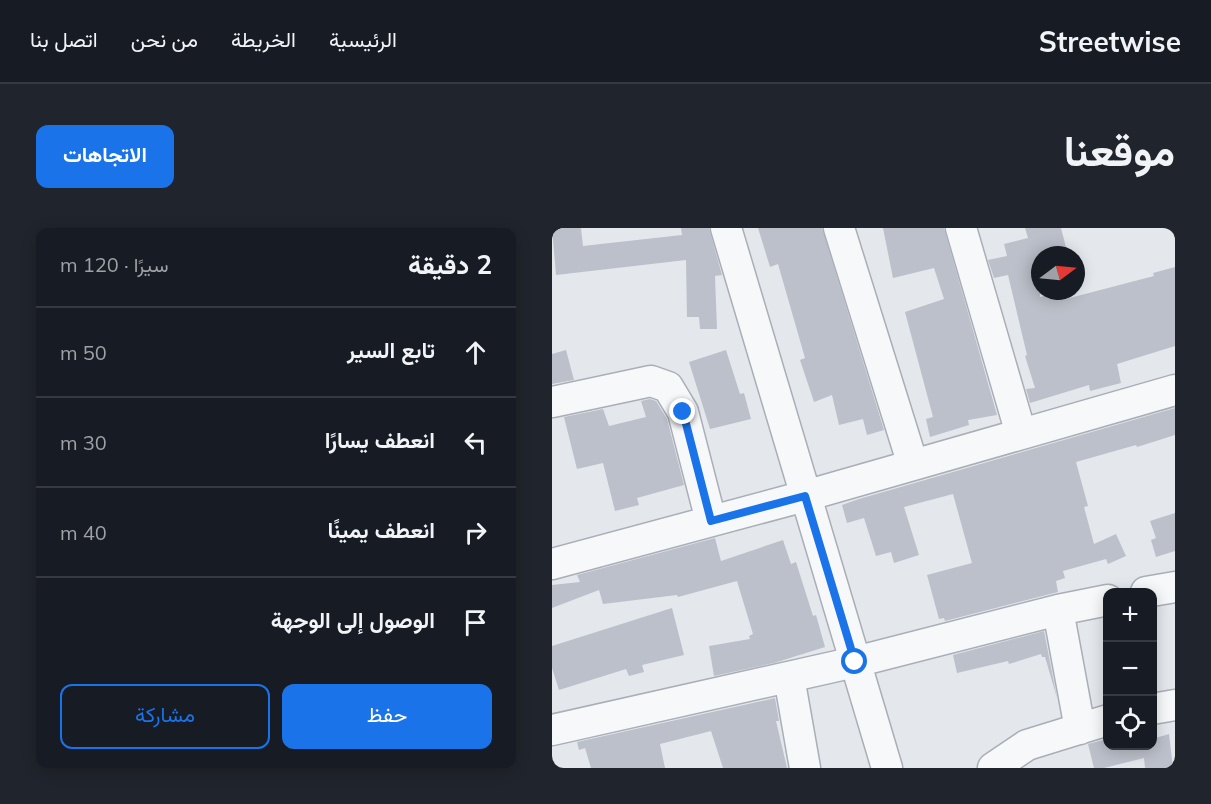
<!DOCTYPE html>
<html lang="ar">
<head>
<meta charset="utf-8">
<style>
  body { margin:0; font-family:Mulish,Vazirmatn,sans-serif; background:#20242c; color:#f1f3f6; direction:rtl }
  .controls { position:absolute; right:18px; bottom:18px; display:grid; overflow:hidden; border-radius:12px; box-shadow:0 3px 15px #0003 }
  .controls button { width:54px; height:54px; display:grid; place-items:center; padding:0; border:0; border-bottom:2px solid #363941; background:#171b24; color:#f1f3f6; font:30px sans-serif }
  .compass { position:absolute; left:479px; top:18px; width:54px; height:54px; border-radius:50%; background:#171b24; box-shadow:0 3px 15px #0003; rotate:74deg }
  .stop { position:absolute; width:18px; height:18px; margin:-14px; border:4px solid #1a73e8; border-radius:50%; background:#fff }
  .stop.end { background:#1a73e8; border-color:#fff; box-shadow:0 2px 6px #0008 }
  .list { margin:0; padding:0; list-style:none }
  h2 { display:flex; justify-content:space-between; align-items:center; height:78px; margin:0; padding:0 24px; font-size:26px }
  h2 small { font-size:20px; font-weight:400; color:#9ea1a6 }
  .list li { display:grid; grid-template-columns:39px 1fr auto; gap:18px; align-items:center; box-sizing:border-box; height:90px; padding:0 24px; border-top:2px solid #363941 }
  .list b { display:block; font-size:22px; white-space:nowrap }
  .list em { font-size:20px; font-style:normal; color:#9ea1a6 }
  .actions { display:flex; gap:12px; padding:18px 24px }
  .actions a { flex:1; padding:14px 0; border:2px solid #1a73e8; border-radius:12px; text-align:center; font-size:21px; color:#1a73e8 }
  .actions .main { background:#1a73e8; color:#fff }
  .icon { flex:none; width:33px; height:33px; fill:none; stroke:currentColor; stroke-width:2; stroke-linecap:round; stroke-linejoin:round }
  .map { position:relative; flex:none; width:623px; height:540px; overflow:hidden; direction:ltr; border-radius:12px }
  header { display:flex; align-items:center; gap:36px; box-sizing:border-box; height:84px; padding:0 30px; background:#171b24; border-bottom:2px solid #363941 }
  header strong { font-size:28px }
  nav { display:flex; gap:33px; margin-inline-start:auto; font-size:21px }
  .intro { display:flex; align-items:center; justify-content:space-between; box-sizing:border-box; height:144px; padding:0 36px }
  h1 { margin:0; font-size:42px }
  .button { padding:15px 27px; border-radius:12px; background:#1a73e8; color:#fff; font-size:21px; font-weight:700 }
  main { display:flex; gap:36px; padding:0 36px }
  aside { flex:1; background:#171b24; border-radius:12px; box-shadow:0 3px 15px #0003 }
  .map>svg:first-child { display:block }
  .building { fill:#bbc0ca }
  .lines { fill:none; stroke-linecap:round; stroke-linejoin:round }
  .minor-casing { stroke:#a9aeb7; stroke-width:33 }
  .minor { stroke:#f7f8fa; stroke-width:30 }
  .route { stroke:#1a73e8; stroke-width:8 }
</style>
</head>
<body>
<header>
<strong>Streetwise</strong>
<nav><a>الرئيسية</a><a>الخريطة</a><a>من نحن</a><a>اتصل بنا</a></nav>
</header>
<div class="intro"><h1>موقعنا</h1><a class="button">الاتجاهات</a></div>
<main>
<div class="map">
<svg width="623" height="540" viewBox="0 0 623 540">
  <rect width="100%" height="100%" fill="#e4e7ec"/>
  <path class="building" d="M 0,0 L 29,0 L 31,18 L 130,7 L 129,0 L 157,0 L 170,47 L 163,48 L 165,101 L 148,101 L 147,89 L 135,89 L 134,32 L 4,47 Z
    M 206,0 L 270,0 L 332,202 L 315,207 L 311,191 L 287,197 L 280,167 L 262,174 L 248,132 L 253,130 L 226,36 L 218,39 Z
    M 331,0 L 392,0 L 445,187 L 416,192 L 417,197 L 378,209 L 374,191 L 381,189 L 353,84 L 392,71 L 382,40 L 341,50 Z
    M 473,0 L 509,0 L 516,27 L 488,27 L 488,69 L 509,64 L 510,72 L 602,48 L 601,45 L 623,39 L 623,118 L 565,136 L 569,155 L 538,163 L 537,157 L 478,175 L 474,161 L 483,160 L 473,128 L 475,127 L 456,47 L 442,50 L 436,32 L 455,28 L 452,16 L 476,10 Z
    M 14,122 L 22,152 L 0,156 L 0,126 Z
    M 174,122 L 188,166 L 192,165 L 199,191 L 158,201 L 137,134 Z
    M 98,171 L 104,173 L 115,191 L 132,257 L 85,270 L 87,277 L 63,283 L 51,235 L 25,241 L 12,189 L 51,181 L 57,198 L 94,189 L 89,173 Z
    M 623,180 L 623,207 L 585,219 L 584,217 L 524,234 L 536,278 L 532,279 L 542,316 L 564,306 L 574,328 L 556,336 L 554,331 L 511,343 L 513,350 L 504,353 L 506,364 L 393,393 L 392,390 L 387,391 L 375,347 L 420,335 L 401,266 L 352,279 L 367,327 L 342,335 L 339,324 L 324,328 L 312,290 L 295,295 L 290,277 L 307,271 Z
    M 623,285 L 623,323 L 604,329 L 599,312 L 604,310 L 598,293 Z
    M 163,310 L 169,333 L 231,312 L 239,336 L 244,334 L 261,388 L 264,387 L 273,419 L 222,435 L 162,448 L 157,418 L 198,411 L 197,408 L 201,406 L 185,353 L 126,369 L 125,367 L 51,376 L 47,362 L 0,380 L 0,357 L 28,354 L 25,347 Z
    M 120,380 L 132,427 L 90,437 L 92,444 L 77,448 L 74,441 L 7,462 L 0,440 L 0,418 Z
    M 492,403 L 505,470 L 493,429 L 490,429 L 489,426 L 457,436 L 456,433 L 405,445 L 401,427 Z
    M 223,470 L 227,493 L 224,493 L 235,540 L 171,540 L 159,503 L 108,516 L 113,540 L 39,540 L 33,520 L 27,522 L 25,514 Z
    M 617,506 L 621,540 L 593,540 L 592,530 L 552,540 L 542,540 L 536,516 L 555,511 L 555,518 L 600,518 L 600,511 Z"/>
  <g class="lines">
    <g class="minor-casing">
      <path id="minor" d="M 174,0 L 335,540
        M 287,0 L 361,237
        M 409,0 L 469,206
        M 0,174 L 99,153 L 116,159 L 131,184 L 159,293
        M 0,336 L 253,268 L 623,162
        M 594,364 L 623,359
        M 506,382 L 528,501
        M 237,449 L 253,540
        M 600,481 L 623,477
        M 0,502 L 303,434 L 506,382 L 556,372
        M 441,540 L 475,517 L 556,492"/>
    </g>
    <use href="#minor" class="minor"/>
  </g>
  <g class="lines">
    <path class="route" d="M 131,184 L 159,293 L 253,268 L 303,434"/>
  </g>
</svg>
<div class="controls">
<button>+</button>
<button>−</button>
<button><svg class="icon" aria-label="locate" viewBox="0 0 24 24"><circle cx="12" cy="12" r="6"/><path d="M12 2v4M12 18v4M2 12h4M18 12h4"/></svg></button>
</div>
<svg class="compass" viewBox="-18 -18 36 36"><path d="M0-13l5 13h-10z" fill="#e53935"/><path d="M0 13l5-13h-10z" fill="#9ea1a6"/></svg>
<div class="stop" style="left:303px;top:434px"></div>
<div class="stop end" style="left:131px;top:184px"></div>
</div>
<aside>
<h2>2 دقيقة<small>سيرًا · 120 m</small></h2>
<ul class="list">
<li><svg class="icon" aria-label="ahead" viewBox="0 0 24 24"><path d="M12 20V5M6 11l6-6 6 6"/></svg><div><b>تابع السير</b></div><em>50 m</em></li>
<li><svg class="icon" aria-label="left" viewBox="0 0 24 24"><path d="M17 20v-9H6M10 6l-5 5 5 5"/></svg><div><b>انعطف يسارًا</b></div><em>30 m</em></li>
<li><svg class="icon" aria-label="right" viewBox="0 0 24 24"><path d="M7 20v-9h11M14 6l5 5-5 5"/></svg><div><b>انعطف يمينًا</b></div><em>40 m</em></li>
<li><svg class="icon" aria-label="arrive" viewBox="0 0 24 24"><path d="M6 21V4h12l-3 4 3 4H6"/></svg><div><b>الوصول إلى الوجهة</b></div></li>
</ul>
<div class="actions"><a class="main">حفظ</a><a>مشاركة</a></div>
</aside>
</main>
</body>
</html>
